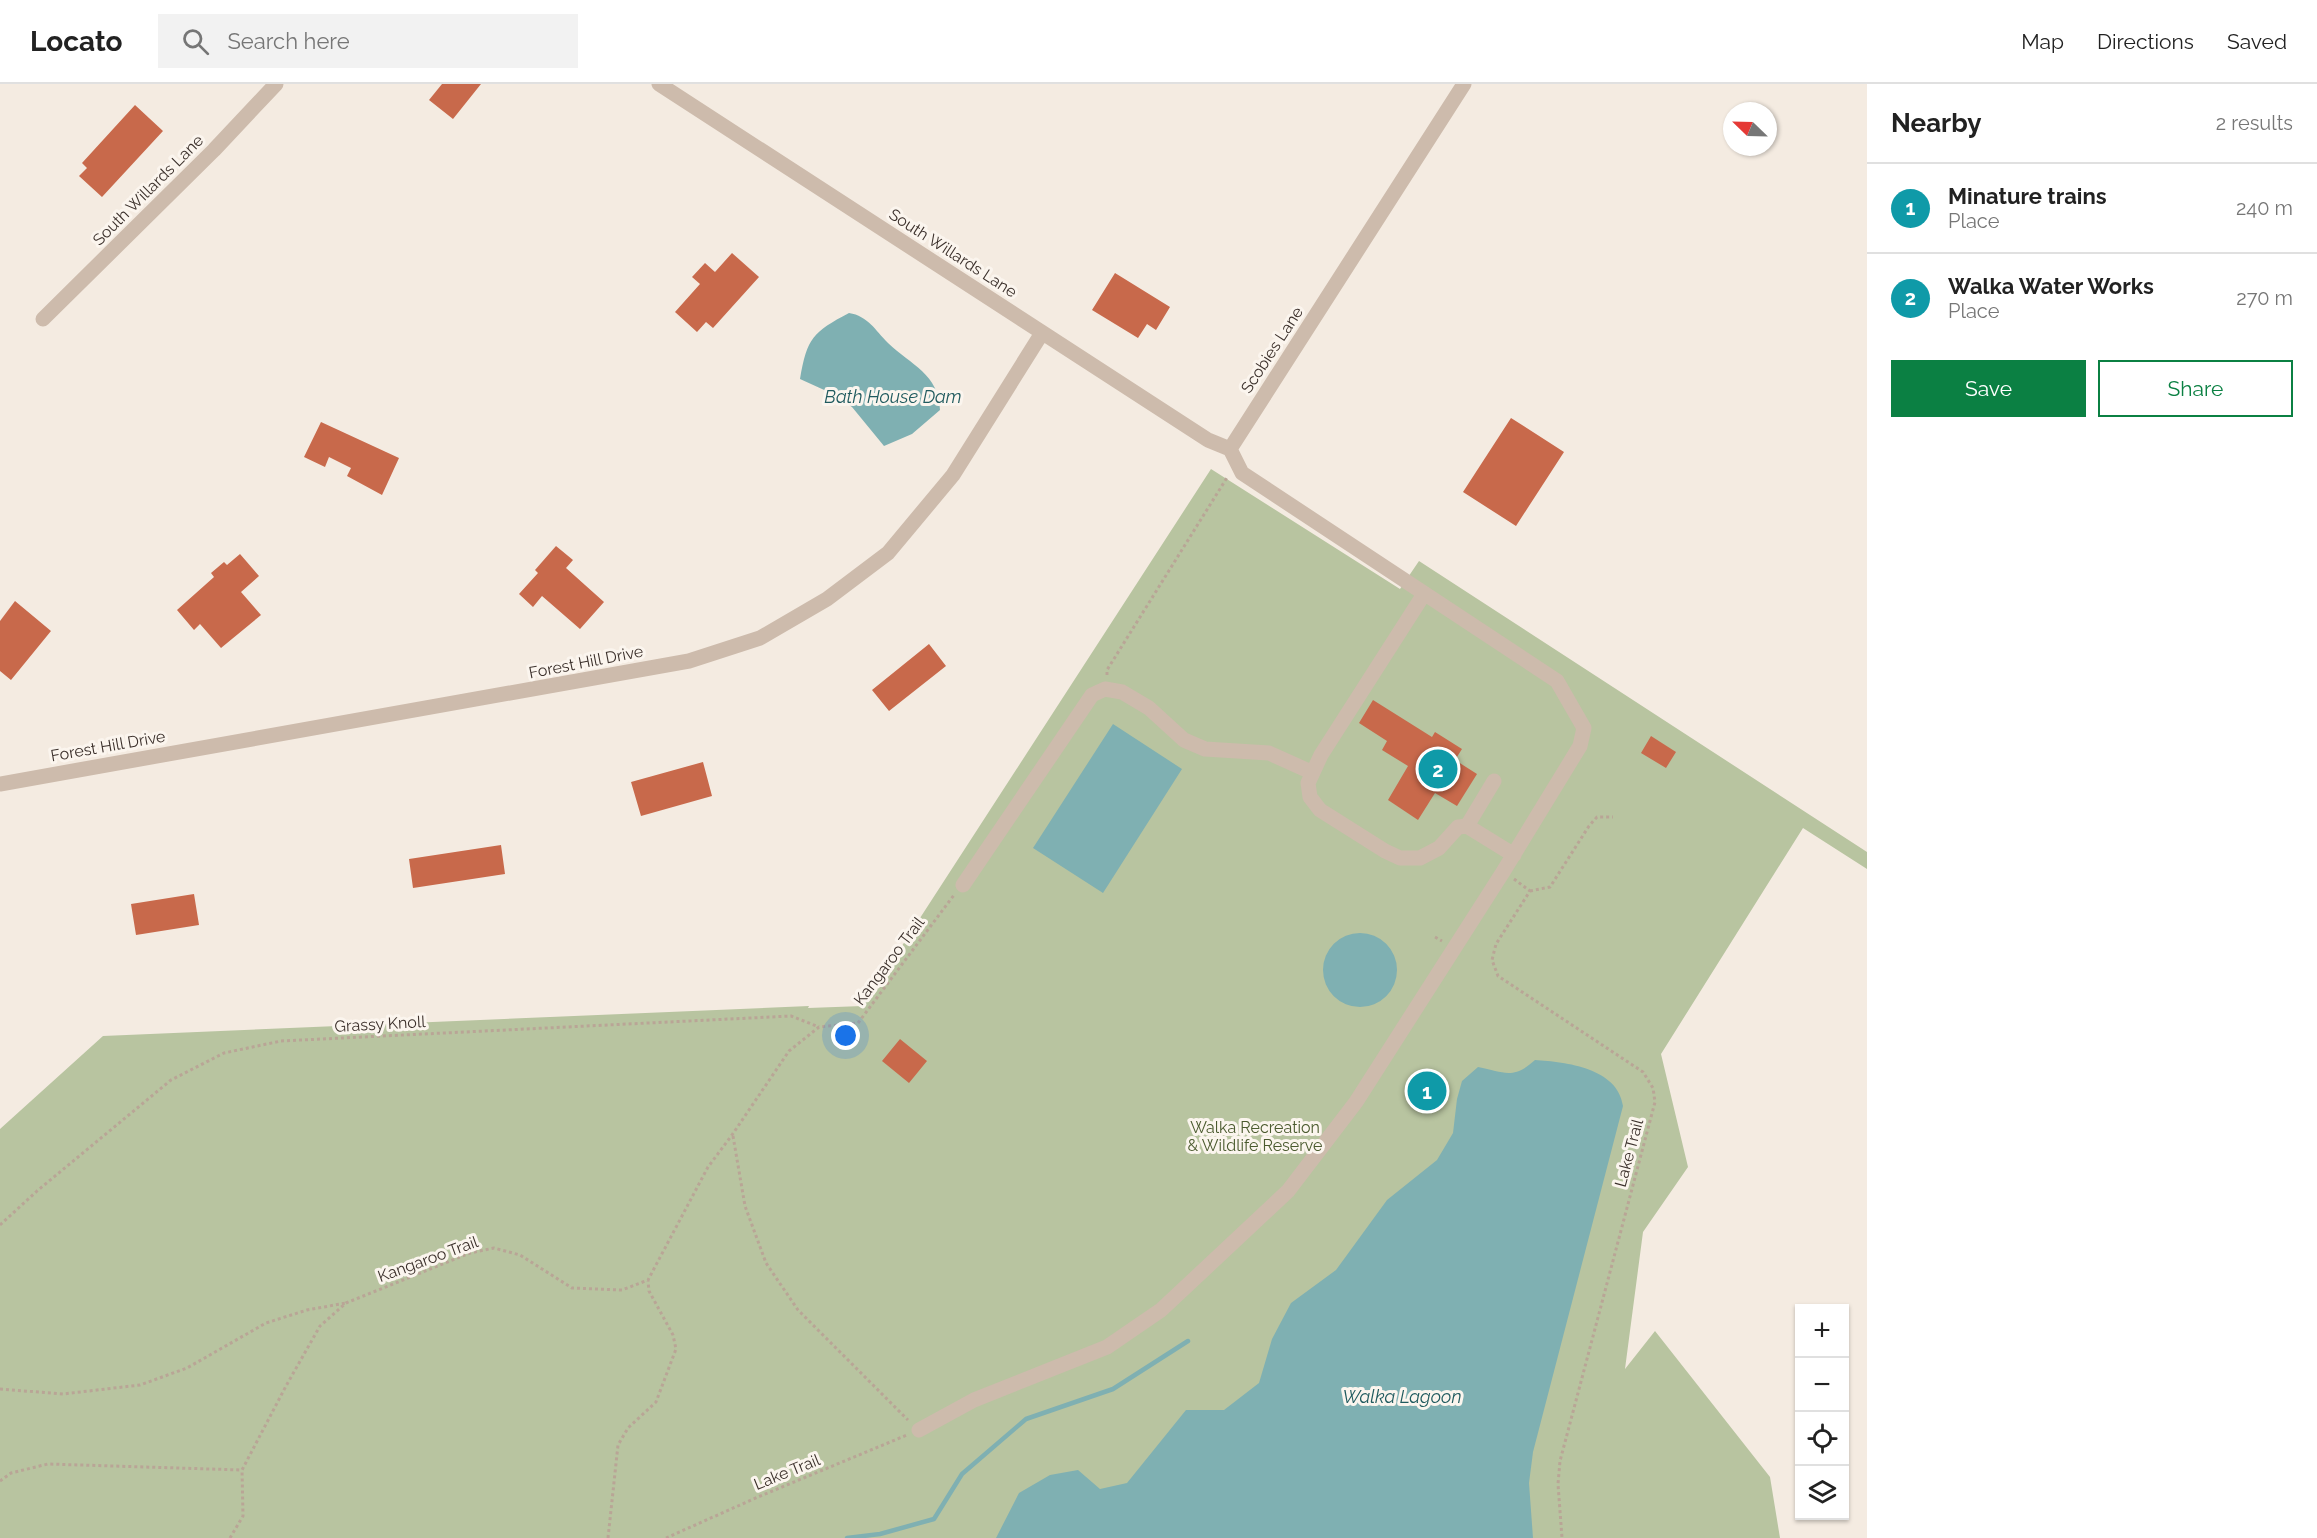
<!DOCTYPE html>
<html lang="en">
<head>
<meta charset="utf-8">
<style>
  body { margin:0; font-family:Raleway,sans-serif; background:#f2f2f2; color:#222 }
  .controls { position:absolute; right:18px; bottom:18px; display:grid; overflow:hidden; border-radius:0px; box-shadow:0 2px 4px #0004 }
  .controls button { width:54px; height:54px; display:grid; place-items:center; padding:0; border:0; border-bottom:2px solid #e0e0e0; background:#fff; color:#222; font:30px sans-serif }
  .compass { position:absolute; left:1723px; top:18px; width:54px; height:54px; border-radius:50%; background:#fff; box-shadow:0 2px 4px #0004; rotate:293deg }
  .you { position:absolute; left:846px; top:952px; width:21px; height:21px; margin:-15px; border:4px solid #fff; border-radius:50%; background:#1a73e8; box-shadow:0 0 0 9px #1a73e833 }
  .badge { display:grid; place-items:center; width:39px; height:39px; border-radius:50%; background:#0b8043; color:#fff; font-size:20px; font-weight:700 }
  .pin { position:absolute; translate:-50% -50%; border:3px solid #fff; box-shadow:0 2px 6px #0006 }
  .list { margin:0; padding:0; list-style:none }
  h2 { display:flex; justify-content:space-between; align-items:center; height:78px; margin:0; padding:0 24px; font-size:26px }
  h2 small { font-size:20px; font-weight:400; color:#767676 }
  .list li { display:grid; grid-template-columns:39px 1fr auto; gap:18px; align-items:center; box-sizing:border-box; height:90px; padding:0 24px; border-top:2px solid #e0e0e0 }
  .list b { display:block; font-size:22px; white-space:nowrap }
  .list p { margin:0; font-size:20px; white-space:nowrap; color:#767676 }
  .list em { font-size:20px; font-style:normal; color:#767676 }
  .actions { display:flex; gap:12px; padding:18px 24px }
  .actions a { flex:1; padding:14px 0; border:2px solid #0b8043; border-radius:0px; text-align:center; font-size:21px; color:#0b8043 }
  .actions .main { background:#0b8043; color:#fff }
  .icon { flex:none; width:33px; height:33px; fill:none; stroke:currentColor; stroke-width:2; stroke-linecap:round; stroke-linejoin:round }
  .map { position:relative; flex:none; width:1867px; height:1454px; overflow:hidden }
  header { display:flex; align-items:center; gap:36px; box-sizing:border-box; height:84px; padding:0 30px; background:#fff; border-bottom:2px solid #e0e0e0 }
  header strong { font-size:28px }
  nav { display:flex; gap:33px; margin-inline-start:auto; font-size:21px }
  .search { width:420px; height:54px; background:#f2f2f2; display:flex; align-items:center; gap:15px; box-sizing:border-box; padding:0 21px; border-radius:0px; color:#767676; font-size:22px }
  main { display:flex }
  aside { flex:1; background:#fff }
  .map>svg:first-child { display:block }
  .green { fill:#b8c4a0 }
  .water { fill:#7fb0b2 }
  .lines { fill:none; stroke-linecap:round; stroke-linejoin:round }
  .stream { stroke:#7fb0b2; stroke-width:4.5 }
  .building { fill:#c8694b }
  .path { stroke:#b9a596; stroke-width:3; stroke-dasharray:3 3; stroke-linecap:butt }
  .minor { stroke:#cdbbac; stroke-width:15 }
  .labels { text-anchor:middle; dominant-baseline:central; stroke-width:6; stroke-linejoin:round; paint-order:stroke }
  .street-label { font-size:16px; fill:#3b302b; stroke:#fbf5ee }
  .park-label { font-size:16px; fill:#4a5a2e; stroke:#fbf5ee }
  .water-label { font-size:18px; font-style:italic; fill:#1f5a5e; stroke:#fbf5ee }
</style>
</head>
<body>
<header>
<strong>Locato</strong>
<div class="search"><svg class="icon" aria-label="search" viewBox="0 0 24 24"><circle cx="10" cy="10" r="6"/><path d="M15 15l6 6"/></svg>Search here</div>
<nav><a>Map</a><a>Directions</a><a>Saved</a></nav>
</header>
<main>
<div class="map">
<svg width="1867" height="1454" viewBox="0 0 1867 1454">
  <rect width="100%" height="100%" fill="#f4ebe1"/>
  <path class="green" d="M 1211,385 L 1400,505 L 1419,477 L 1867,768 L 1867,785 L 1803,744 L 1661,970 L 1688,1083 L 1643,1148 L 1625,1285 L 1655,1247 L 1770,1393 L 1780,1454 L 0,1454 L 0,1045 L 103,952 L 809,922 L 808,924 L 863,922 Z"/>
  <path class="water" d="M 849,229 C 868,232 875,246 888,259 C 911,281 939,290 940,326 L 912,350 L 884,362 L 852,323 L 833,310 L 800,295 C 807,254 813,248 849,229 Z
    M 1113,640 L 1182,685 L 1103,809 L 1033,764 Z
    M1323 886a37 37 0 1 1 74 0a37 37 0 1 1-74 0Z
    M 1535,976 C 1566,978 1618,984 1623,1022 L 1533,1368 L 1529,1399 L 1533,1454 L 996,1454 L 1019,1409 L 1050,1391 L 1078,1386 L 1100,1405 L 1127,1399 L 1186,1326 L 1224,1326 L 1259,1299 L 1272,1255 L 1291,1219 L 1336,1186 L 1387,1116 L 1437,1076 L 1453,1049 L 1457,1015 L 1462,997 L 1478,983 C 1504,988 1513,996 1535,976 Z"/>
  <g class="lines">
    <path class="stream" d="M 847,1454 L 880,1450 L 934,1435 L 962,1390 L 1026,1335 L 1113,1305 L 1188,1257"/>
  </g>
  <path class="building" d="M 442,0 L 481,0 L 453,35 L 429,16 Z
    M 135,21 L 163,47 L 102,113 L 79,92 L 87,84 L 82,79 Z
    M 732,169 L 759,193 L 713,244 L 706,238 L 697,248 L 675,228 L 700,200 L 692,193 L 705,179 L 715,188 Z
    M 1115,189 L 1170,223 L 1156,246 L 1147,240 L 1138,254 L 1092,226 Z
    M 1511,334 L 1564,368 L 1516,442 L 1463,408 Z
    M 321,338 L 399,374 L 382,411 L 347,392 L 351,384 L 329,373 L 325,383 L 304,373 Z
    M 556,462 L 573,476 L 566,484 L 604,518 L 580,545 L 542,512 L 533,523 L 519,510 L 538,489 L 535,486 Z
    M 240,470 L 259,492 L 241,508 L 261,531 L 221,564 L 200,540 L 194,546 L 177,526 L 214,493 L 211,489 L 224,478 L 227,481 Z
    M 15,517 L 51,547 L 11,596 L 0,587 L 0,537 Z
    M 929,560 L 946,582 L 889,627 L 872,606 Z
    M 1373,616 L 1432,653 L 1435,648 L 1462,665 L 1455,676 L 1477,690 L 1457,722 L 1435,709 L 1418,736 L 1388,716 L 1408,682 L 1382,666 L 1387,657 L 1359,639 Z
    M 1651,652 L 1676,668 L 1666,684 L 1641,669 Z
    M 703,678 L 712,712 L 641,732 L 631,698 Z
    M 501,761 L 505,790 L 413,804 L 409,775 Z
    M 194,810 L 199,841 L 136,851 L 131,820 Z
    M 900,955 L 927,977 L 909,999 L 882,977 Z"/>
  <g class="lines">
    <path class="path" d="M 1107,591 L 1107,586 L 1228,392
      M 1514,795 L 1530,807 L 1496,860 L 1492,876 L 1498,892 L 1643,988 L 1653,1004 L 1655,1018 L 1560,1377 L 1558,1400 L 1562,1454
      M 1530,807 L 1550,803 L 1589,742 L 1597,733 L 1613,733
      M 1435,853 L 1442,857
      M 733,1052 L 745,1122 L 766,1179 L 798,1226 L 908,1336
      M 0,1141 L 37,1107 L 171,996 L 224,969 L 281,957 L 791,932 L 819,943
      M 0,1305 L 63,1310 L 140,1301 L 187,1284 L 266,1239 L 307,1226 L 346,1219
      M 0,1397 L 11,1389 L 48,1380 L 242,1386 L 286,1302 L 320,1242 L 346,1219 L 470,1169 L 494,1164 L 520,1171 L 572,1204 L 622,1206 L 648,1196 L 708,1083 L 732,1051 L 789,967 L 819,943 L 858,939 L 954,811
      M 230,1454 L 243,1432 L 242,1386
      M 608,1454 L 618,1361 L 628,1344 L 656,1318 L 676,1265 L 673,1251 L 649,1207 L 648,1197
      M 666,1454 L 758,1413 L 907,1351"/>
    <path class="minor" d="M 659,0 L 1208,356 L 1230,365
      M 43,235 L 214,66 L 276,0
      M 1230,365 L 1464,0
      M 1424,510 L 1321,671 L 1308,699 L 1310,713 L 1320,726 L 1385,767 L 1400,774 L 1420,774 L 1439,764 L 1458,743 L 1467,742 L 1514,771
      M 0,700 L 689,577 L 760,554 L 827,515 L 888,469 L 953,391 L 1042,249
      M 1467,742 L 1494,697
      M 963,801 L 1092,611 L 1105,605 L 1122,608 L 1149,624 L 1184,656 L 1205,665 L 1269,669 L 1311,688
      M 919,1346 L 974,1316 L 1107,1263 L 1161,1226 L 1288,1107 L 1356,1018 L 1503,788 L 1580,662 L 1584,644 L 1557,597 L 1242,389 L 1230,365"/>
  </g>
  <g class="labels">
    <g class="street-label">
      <text transform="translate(148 106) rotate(-45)">South Willards Lane</text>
      <text transform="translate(953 169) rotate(33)">South Willards Lane</text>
      <text transform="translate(1272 266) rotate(-57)">Scobies Lane</text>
      <text transform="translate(586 578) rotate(-11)">Forest Hill Drive</text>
      <text transform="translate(108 662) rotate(-10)">Forest Hill Drive</text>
      <text transform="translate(889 877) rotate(-53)">Kangaroo Trail</text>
      <text transform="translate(380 940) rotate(-3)">Grassy Knoll</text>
      <text transform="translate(1629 1069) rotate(-75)">Lake Trail</text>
      <text transform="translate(428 1175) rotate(-20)">Kangaroo Trail</text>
      <text transform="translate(787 1388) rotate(-22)">Lake Trail</text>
    </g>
    <g class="park-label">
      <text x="1255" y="1043">Walka Recreation<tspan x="1255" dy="18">&amp; Wildlife Reserve</tspan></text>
    </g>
    <g class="water-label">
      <text x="893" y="312">Bath House Dam</text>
      <text x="1402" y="1312">Walka Lagoon</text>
    </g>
  </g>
</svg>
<div class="controls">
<button>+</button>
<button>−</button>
<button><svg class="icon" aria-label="locate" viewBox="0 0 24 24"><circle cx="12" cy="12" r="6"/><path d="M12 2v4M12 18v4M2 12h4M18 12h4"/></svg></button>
<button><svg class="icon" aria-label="layers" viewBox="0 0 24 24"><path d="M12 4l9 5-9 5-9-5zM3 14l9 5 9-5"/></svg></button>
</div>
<svg class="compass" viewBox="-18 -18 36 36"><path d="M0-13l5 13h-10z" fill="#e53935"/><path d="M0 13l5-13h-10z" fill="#767676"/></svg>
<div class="you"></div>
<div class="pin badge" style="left:1427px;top:1007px;background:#0f9aa8">1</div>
<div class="pin badge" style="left:1438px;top:685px;background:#0f9aa8">2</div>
</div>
<aside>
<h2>Nearby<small>2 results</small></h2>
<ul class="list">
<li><span class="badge" style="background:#0f9aa8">1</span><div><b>Minature trains</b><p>Place</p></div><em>240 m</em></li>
<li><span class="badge" style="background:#0f9aa8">2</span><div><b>Walka Water Works</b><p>Place</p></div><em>270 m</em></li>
</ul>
<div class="actions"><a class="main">Save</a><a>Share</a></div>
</aside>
</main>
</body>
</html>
